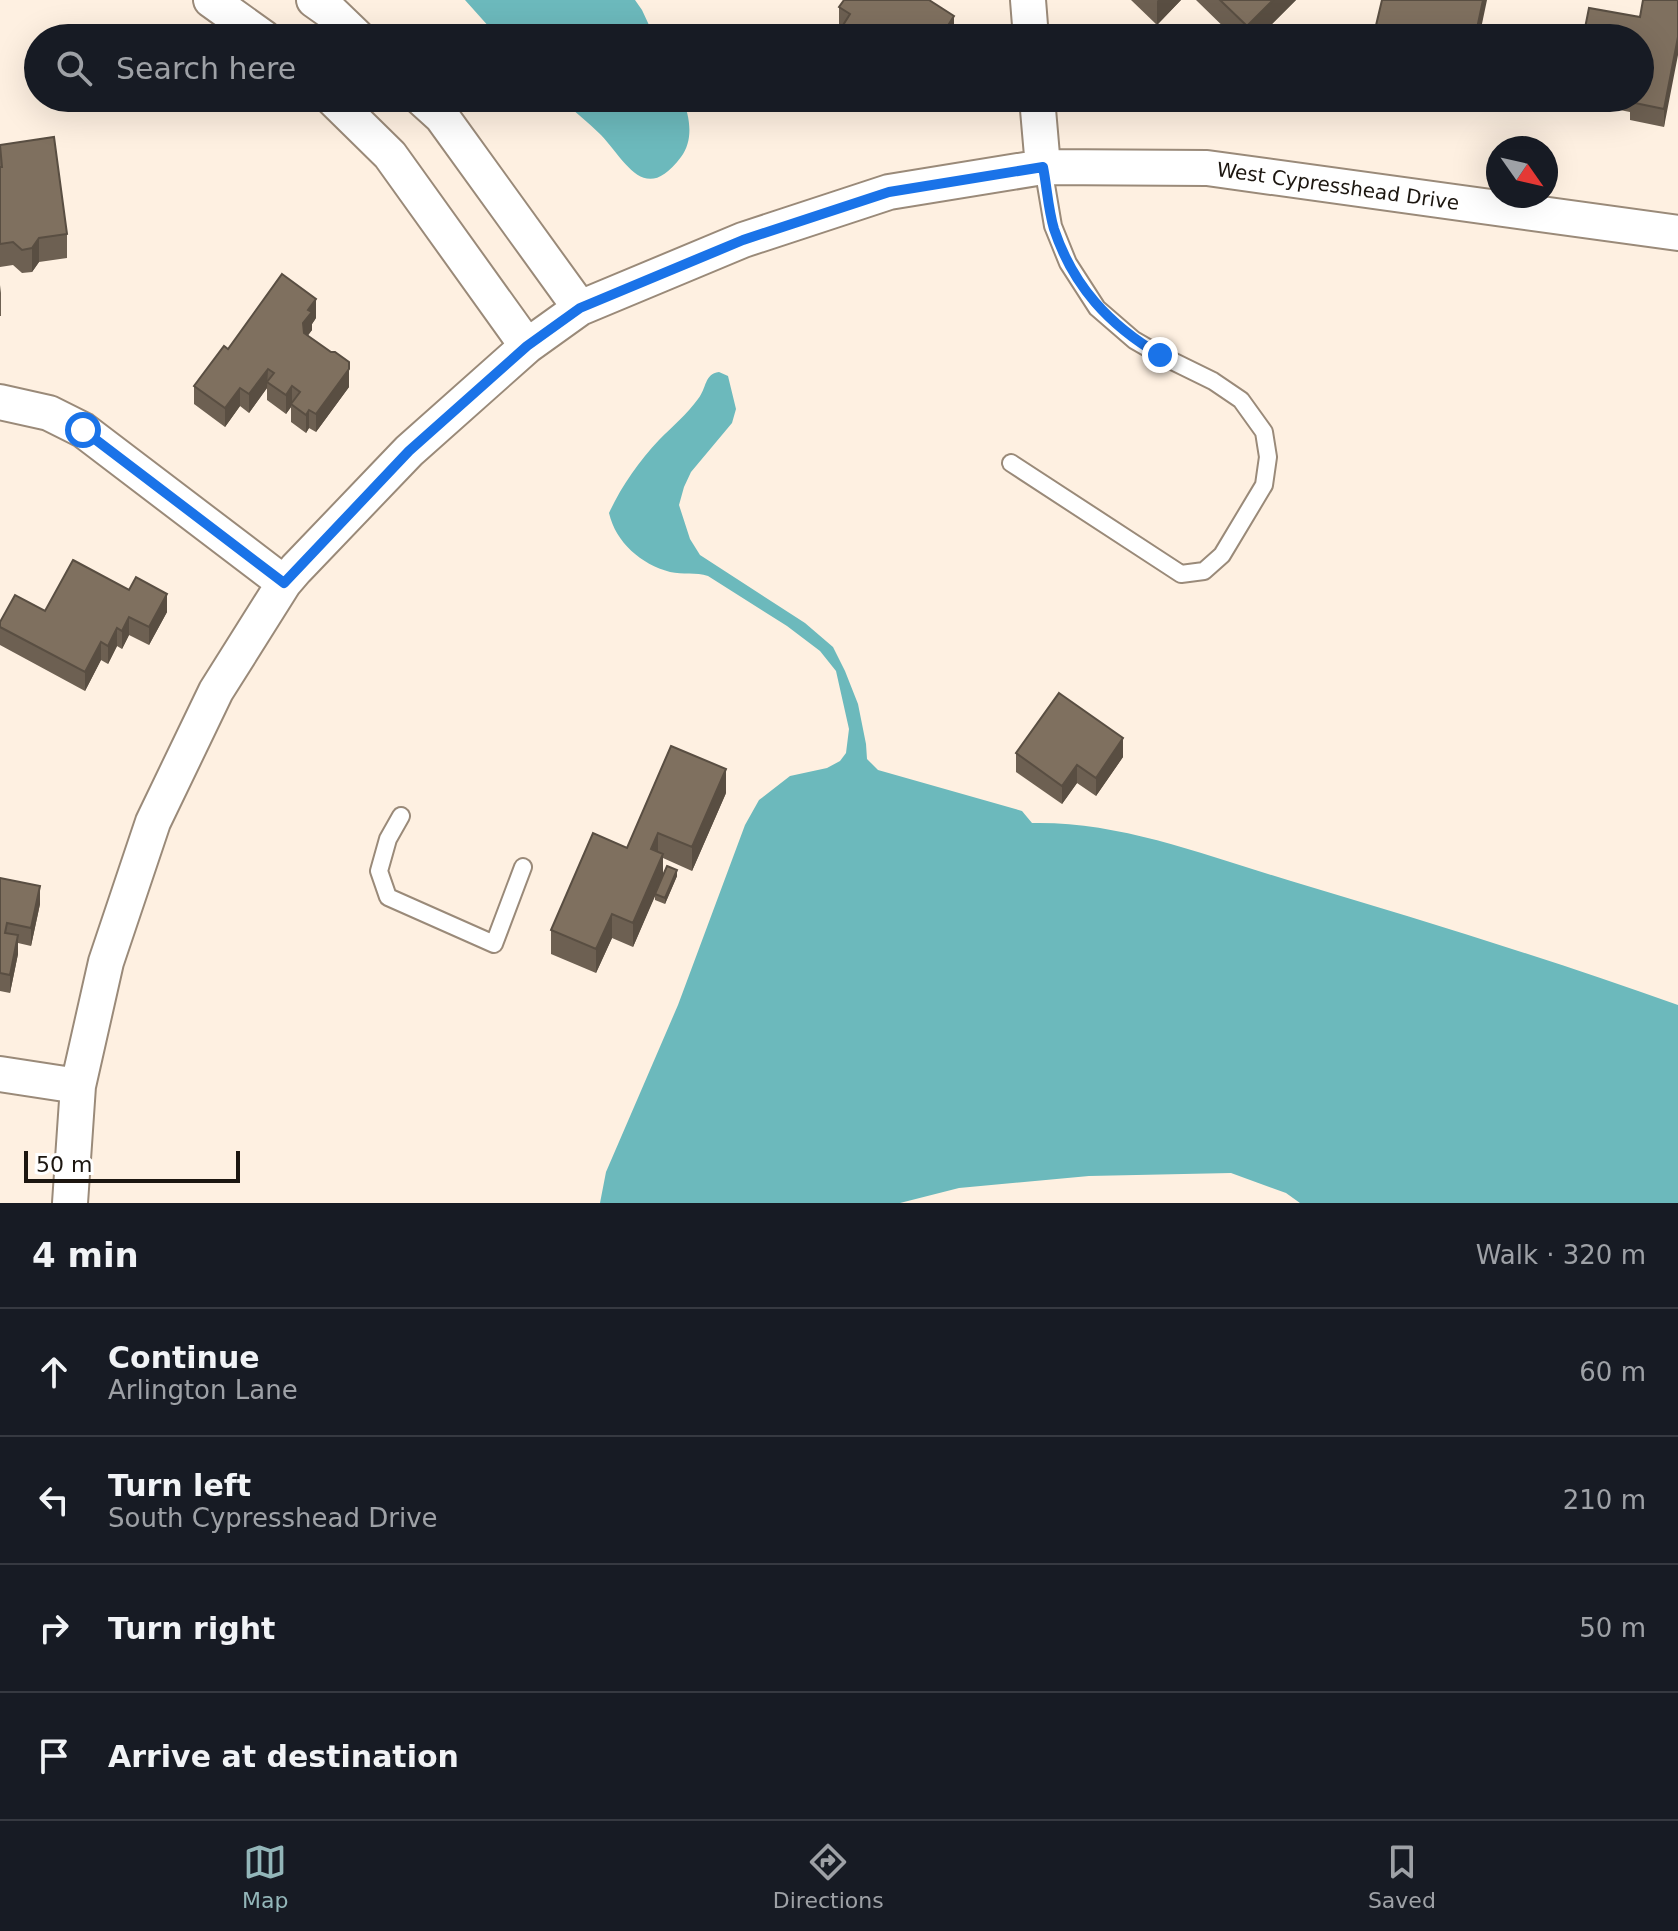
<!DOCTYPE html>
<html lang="en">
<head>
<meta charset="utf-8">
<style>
  body { margin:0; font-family:"DejaVu Sans",sans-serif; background:#242831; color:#f1f3f6 }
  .compass { position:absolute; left:1486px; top:136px; width:72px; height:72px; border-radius:50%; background:#171b24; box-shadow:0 8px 32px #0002; rotate:124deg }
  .scale { position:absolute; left:24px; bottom:20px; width:216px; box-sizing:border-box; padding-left:8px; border:4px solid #1c1610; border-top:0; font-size:22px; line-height:28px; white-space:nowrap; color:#1c1610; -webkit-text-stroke:6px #fff; paint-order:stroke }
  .stop { position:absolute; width:24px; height:24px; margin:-18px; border:6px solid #1a73e8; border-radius:50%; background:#fff }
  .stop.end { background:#1a73e8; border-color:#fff; box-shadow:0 2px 8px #0008 }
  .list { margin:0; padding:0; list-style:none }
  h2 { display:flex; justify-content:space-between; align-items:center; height:104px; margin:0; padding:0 32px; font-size:34px }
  h2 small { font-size:26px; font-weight:400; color:#9ea1a6 }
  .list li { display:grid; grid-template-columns:52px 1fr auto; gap:24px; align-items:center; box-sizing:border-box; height:128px; padding:0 32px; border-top:2px solid #363941 }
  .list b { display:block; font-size:30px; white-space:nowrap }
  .list p { margin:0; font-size:26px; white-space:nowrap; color:#9ea1a6 }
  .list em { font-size:26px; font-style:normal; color:#9ea1a6 }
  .icon { flex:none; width:44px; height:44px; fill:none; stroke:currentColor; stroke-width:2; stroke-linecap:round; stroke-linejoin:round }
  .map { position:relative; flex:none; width:1678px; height:1203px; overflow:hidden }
  .search { position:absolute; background:#171b24; box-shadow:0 8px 32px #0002; left:24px; right:24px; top:24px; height:88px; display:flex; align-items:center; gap:20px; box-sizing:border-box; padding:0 28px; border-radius:44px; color:#9ea1a6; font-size:30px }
  .sheet { height:616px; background:#171b24 }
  nav { display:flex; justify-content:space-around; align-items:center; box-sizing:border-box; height:112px; border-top:2px solid #363941; background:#171b24; font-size:22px; color:#9ea1a6 }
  nav a { display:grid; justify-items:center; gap:4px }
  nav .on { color:#93b6b9 }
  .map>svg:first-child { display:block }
  .water { fill:#6cb9bc }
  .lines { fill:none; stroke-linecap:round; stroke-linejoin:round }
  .service-casing { stroke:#9a8a79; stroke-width:20 }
  .minor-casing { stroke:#9a8a79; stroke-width:38 }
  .service { stroke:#fff; stroke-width:16 }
  .minor { stroke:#fff; stroke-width:34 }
  .wall { fill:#6d6052 }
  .shaded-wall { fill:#594e42 }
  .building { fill:#7f705f; stroke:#594e42; stroke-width:2 }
  .route { stroke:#1a73e8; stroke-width:10 }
  .labels { text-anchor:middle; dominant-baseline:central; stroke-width:7; stroke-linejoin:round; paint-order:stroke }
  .street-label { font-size:20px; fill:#1c1610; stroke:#fff }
</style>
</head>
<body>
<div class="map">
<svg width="1678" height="1203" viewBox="0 0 1678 1203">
  <rect width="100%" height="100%" fill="#fef0e1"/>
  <path class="water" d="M 465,0 L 635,0 L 642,10 L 655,38 L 499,38 Z
    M 559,98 L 682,98 C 690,116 694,140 681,157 C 645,205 627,163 601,135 C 588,122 573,110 559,98 Z
    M 719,372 L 728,376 L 736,409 L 732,423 L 691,472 L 684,487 L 679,505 L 690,539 L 700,555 L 805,623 L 833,647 L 845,671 L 858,704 L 866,744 L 867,759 L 878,770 L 1022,811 L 1032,823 C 1121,821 1207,856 1291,881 C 1421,920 1550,959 1678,1005 L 1678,1203 L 1300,1203 L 1286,1193 L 1231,1173 L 1089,1176 L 959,1188 L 900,1203 L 600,1203 L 606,1172 L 678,1005 L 745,825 L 759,800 L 790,776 L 827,768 L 840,761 L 846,753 L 849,729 L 836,671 L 820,651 L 787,626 L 708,576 C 696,572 683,575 670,572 C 641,564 616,543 609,513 C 621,487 639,461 659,440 C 672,427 687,414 698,399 C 707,388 704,374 719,372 Z"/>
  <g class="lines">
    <g class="service-casing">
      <path id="service" d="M 1011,463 L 1181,574 L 1204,571 L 1222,555 L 1264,485 L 1268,457 L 1264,432 L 1241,400 L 1213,381 L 1160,355 L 1134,340 L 1097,308 L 1068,263 L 1053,226 L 1043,167
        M 401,816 L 388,839 L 379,871 L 388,897 L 494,944 L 523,867"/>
    </g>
    <g class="minor-casing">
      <path id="minor" d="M 211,0 L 264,38
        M 314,0 L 331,12 L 358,38
        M 1028,0 L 1031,38
        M 332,98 L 390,155 L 527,346
        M 421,98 L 442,117 L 580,308
        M 1037,98 L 1043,167
        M 0,402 L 49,413 L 83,430 L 284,583
        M 0,1074 L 78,1086
        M 70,1203 L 78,1086 L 106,962 L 153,822 L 216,691 L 284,583 L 296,569 L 409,451 L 527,346 L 580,308 L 743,240 L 889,192 L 1043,167 L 1207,168 L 1678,233"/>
    </g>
    <use href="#service" class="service"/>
    <use href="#minor" class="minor"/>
  </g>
  <path class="wall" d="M 1131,0 L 1181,0 L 1157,25 Z
    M 1196,0 L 1296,0 L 1258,38 L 1235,38 Z
    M 1678,0 L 1664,127 L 1630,120 L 1630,112 L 1574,101 L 1574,98 L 1640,98 L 1640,17 Z
    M 839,7 L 954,34 L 952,38 L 835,38 L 842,27 L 839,25 Z
    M 852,98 L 871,98 L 866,107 Z
    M 1445,98 L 1466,98 L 1465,102 Z
    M 0,145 L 67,234 L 67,258 L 39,262 L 32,272 L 22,273 L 13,265 L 0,267 Z
    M 0,285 L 1,293 L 1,316 L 0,316 Z
    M 316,318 L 312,324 L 312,330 L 308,335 L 349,387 L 316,432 L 309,428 L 306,433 L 291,422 L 291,407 L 286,414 L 267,400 L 267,388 L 249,413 L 240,406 L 225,427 L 194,404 L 194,386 L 228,349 Z
    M 129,590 L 167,612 L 149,645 L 129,635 L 122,649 L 117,646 L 108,664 L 101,660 L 85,691 L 0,645 L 0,622 Z
    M 1016,753 L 1123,757 L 1096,796 L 1077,783 L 1062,804 L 1016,772 Z
    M 726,793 L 692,871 L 663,858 L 663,876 L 677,876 L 665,904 L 655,900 L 655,895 L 633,947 L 612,938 L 596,973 L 551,954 L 551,930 L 627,848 Z
    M 0,878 L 40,904 L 31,946 L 18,943 L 18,954 L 10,993 L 0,991 Z"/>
  <path class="shaded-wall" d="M 1158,0 L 1181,0 L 1157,25 L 1157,1 Z
    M 1273,0 L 1296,0 L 1258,38 L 1247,38 L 1247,26 Z
    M 1483,0 L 1487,0 L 1479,38 L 1475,38 Z
    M 954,16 L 954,34 L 952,38 L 940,38 Z
    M 1678,37 L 1678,55 L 1664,127 L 1664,109 Z
    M 866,98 L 871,98 L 866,107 Z
    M 39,238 L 39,262 L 32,272 L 32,248 Z
    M 316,299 L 316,318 L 312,324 L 312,330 L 303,342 L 303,323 L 308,310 Z
    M 268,369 L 267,388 L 249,413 L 249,394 Z
    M 349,369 L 349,387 L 316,432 L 316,414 Z
    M 292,386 L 292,405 L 291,404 L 291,407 L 286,414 L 286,395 Z
    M 240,388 L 240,406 L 225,427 L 225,408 Z
    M 309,410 L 309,428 L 306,433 L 306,415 Z
    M 167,594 L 167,612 L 149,645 L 149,627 Z
    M 129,617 L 129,635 L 122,649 L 122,631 Z
    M 117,628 L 117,646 L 108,664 L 108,646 Z
    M 101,642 L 101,660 L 85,691 L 85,672 Z
    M 1123,738 L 1123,757 L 1096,796 L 1096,778 Z
    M 1077,765 L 1077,783 L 1062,804 L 1062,786 Z
    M 726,769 L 726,793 L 692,871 L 692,847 Z
    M 658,833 L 658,856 L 651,849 Z
    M 663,854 L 663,878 L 633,947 L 633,923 Z
    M 677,870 L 677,876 L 665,904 L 665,898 Z
    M 40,886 L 40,904 L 31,946 L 31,928 Z
    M 612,914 L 612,938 L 596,973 L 596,949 Z
    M 18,935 L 18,954 L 10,993 L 10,975 Z"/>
  <path class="building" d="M 844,0 L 929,0 L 954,16 L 940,38 L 835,38 L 850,14 L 839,7 Z
    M 1220,0 L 1273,0 L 1247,26 Z
    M 1382,0 L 1483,0 L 1475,38 L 1373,38 Z
    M 1643,0 L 1678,0 L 1678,37 L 1664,109 L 1630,102 L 1631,98 L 1640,98 L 1640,38 L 1583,38 L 1589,8 L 1640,17 Z
    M 54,137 L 67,234 L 39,238 L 32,248 L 22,250 L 13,242 L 0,244 L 0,167 L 2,167 L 0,145 Z
    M 282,274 L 316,299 L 308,310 L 312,312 L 303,323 L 304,333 L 331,352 L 335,352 L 349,362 L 349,369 L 316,414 L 309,410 L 306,415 L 291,404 L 300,392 L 292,386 L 286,395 L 267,382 L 274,373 L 268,369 L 249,394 L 240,388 L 225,408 L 194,386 L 224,346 L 228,349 Z
    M 73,560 L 129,590 L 136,577 L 167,594 L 149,627 L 129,617 L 122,631 L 117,628 L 108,646 L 101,642 L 85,672 L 0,627 L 0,622 L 15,595 L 45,611 Z
    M 1059,693 L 1123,738 L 1096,778 L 1077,765 L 1062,786 L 1016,753 Z
    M 671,746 L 726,769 L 692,847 L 658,833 L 651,849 L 663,854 L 633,923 L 612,914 L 596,949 L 551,930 L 593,833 L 627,848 Z
    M 667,866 L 677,870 L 665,898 L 655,894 Z
    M 0,878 L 40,886 L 31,928 L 7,923 L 5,933 L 18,935 L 10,975 L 0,973 Z"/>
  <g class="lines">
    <path class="route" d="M 83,430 L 284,583 L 409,451 L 527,346 L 580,308 L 743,240 L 889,192 L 1043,167 C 1047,187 1048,209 1054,229 C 1073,286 1109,325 1160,355"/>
  </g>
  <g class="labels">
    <g class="street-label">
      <text transform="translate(1338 186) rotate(8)">West Cypresshead Drive</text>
    </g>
  </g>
</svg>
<svg class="compass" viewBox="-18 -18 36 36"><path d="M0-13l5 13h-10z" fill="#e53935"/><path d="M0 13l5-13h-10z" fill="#9ea1a6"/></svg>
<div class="scale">50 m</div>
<div class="stop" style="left:83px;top:430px"></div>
<div class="stop end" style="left:1160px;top:355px"></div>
<div class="search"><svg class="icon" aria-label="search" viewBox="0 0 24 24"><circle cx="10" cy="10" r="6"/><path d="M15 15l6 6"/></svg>Search here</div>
</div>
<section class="sheet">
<h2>4 min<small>Walk · 320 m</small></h2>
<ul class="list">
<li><svg class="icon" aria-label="ahead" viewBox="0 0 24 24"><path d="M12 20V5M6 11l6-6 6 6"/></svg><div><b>Continue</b><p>Arlington Lane</p></div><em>60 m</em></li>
<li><svg class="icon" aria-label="left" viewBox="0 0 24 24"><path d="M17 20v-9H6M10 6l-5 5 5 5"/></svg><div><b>Turn left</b><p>South Cypresshead Drive</p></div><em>210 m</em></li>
<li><svg class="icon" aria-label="right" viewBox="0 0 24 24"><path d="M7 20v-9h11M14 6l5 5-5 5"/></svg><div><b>Turn right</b></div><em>50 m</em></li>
<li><svg class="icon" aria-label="arrive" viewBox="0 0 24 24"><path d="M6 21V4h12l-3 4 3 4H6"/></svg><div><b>Arrive at destination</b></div></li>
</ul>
</section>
<nav>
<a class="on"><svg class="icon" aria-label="map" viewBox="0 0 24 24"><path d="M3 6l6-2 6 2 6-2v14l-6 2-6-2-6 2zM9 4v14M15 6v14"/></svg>Map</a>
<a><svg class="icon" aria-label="directions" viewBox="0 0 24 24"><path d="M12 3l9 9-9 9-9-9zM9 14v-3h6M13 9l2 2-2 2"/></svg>Directions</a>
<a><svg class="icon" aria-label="saved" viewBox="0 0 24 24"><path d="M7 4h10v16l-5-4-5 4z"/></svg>Saved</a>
</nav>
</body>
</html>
